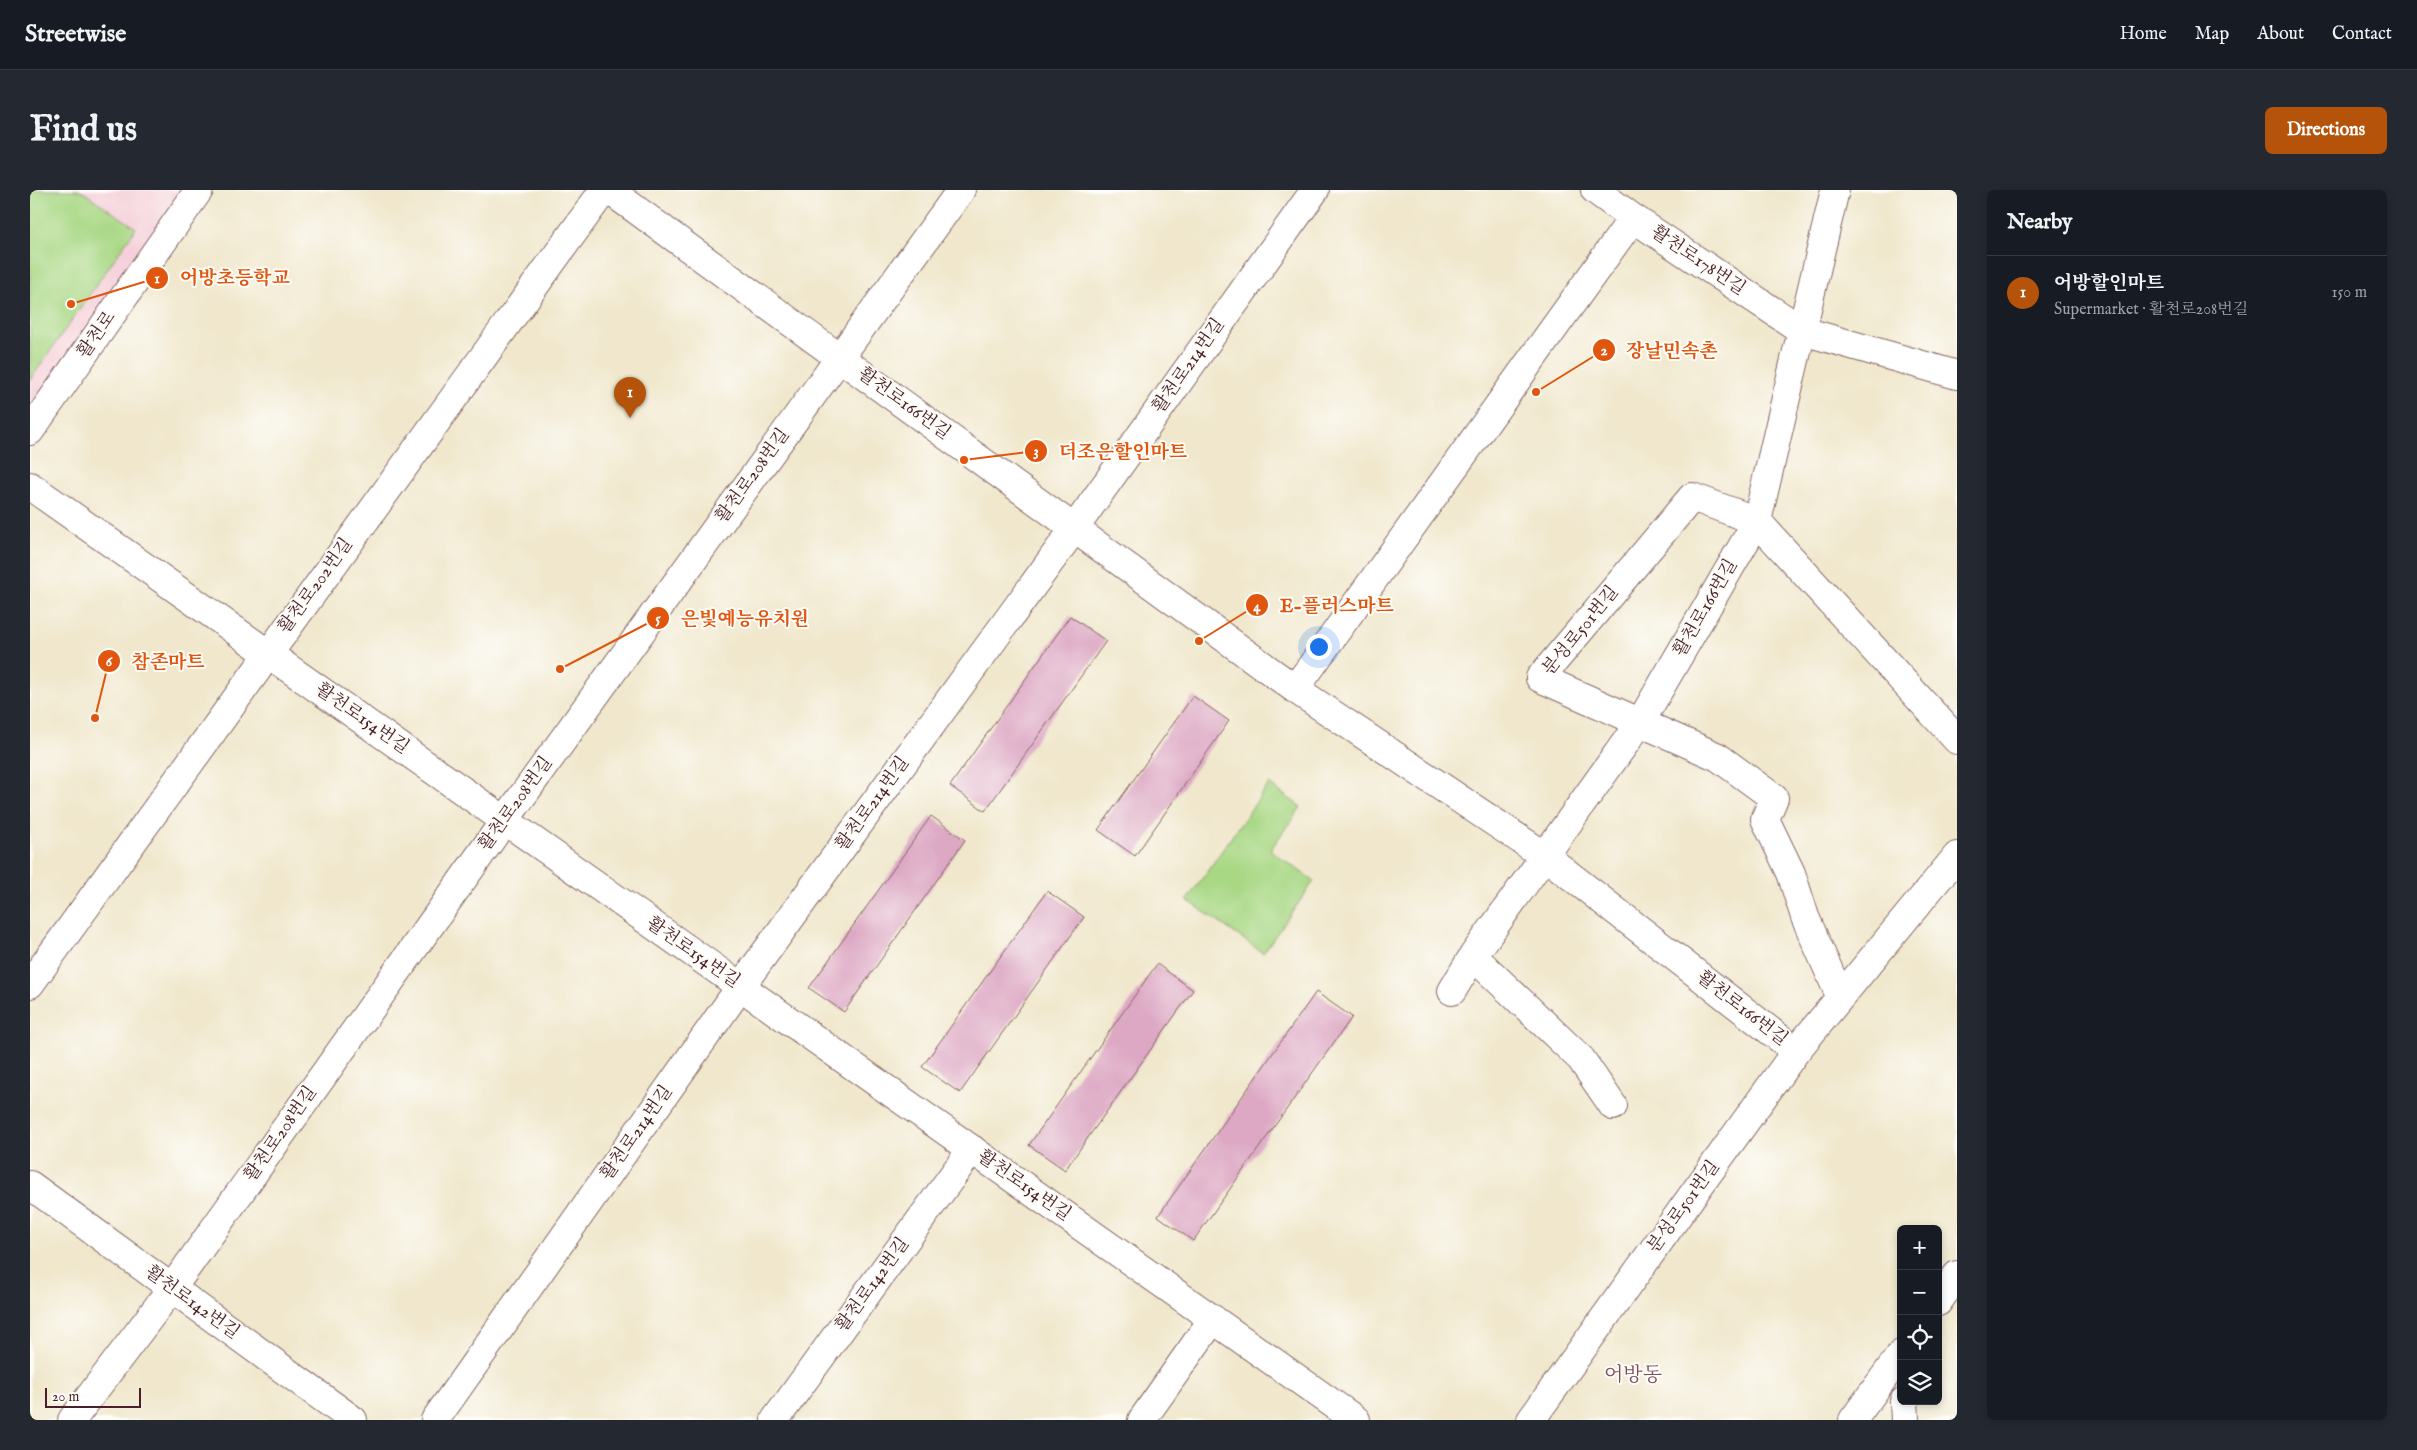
<!DOCTYPE html>
<html lang="en">
<head>
<meta charset="utf-8">
<style>
  body { margin:0; font-family:"IM FELL English","Noto Serif KR",serif; background:#242831; color:#f1f3f6 }
  .controls { position:absolute; right:15px; bottom:15px; display:grid; overflow:hidden; border-radius:8px; box-shadow:0 2px 8px #0003 }
  .controls button { width:45px; height:45px; display:grid; place-items:center; padding:0; border:0; border-bottom:1px solid #363941; background:#171b24; color:#f1f3f6; font:25px sans-serif }
  .scale { position:absolute; left:15px; bottom:12px; width:96px; box-sizing:border-box; padding-left:5px; border:2px solid #4a1f2b; border-top:0; font-size:14px; line-height:18px; white-space:nowrap; color:#4a1f2b; -webkit-text-stroke:4px #fdfcf7; paint-order:stroke }
  .you { position:absolute; left:1288px; top:456px; width:18px; height:18px; margin:-12px; border:4px solid #fff; border-radius:50%; background:#1a73e8; box-shadow:0 0 0 8px #1a73e833 }
  .badge { display:grid; place-items:center; width:32px; height:32px; border-radius:50%; background:#b45309; color:#fff; font-size:16px; font-weight:700 }
  .pin { position:absolute; translate:-50% -41px; filter:drop-shadow(0 1px 2px #0008) }
  .pin::after { content:''; position:absolute; top:26px; width:18px; height:15px; background:inherit; clip-path:polygon(0 0,100% 0,50% 100%) }
  .list { margin:0; padding:0; list-style:none }
  h2 { display:flex; justify-content:space-between; align-items:center; height:65px; margin:0; padding:0 20px; font-size:21px }
  h2 small { font-size:16px; font-weight:400; color:#9ea1a6 }
  .list li { display:grid; grid-template-columns:32px 1fr auto; gap:15px; align-items:center; box-sizing:border-box; height:75px; padding:0 20px; border-top:1px solid #363941 }
  .list b { display:block; font-size:19px; white-space:nowrap }
  .list p { margin:0; font-size:16px; white-space:nowrap; color:#9ea1a6 }
  .list em { font-size:16px; font-style:normal; color:#9ea1a6 }
  .icon { flex:none; width:28px; height:28px; fill:none; stroke:currentColor; stroke-width:2; stroke-linecap:round; stroke-linejoin:round }
  .map { position:relative; flex:none; width:1927px; height:1230px; overflow:hidden; border-radius:8px }
  header { display:flex; align-items:center; gap:30px; box-sizing:border-box; height:70px; padding:0 25px; background:#171b24; border-bottom:1px solid #363941 }
  header strong { font-size:24px }
  nav { display:flex; gap:28px; margin-inline-start:auto; font-size:18px }
  .intro { display:flex; align-items:center; justify-content:space-between; box-sizing:border-box; height:120px; padding:0 30px }
  h1 { margin:0; font-size:35px }
  .button { padding:12px 22px; border-radius:8px; background:#b45309; color:#fff; font-size:18px; font-weight:700 }
  main { display:flex; gap:30px; padding:0 30px }
  aside { flex:1; background:#171b24; border-radius:8px; box-shadow:0 2px 8px #0003 }
  .map>svg:first-child { display:block }
  .built { fill:#f5cfd9 }
  .green { fill:#a9d885; stroke:#7a7c58 }
  .building { fill:#dda8c4 }
  .lines { fill:none; stroke-linecap:round; stroke-linejoin:round }
  .minor-casing { stroke:#846563; stroke-width:30 }
  .tertiary-casing { stroke:#846563; stroke-width:30 }
  .minor { stroke:#fff; stroke-width:28 }
  .tertiary { stroke:#fff; stroke-width:28 }
  .labels { text-anchor:middle; dominant-baseline:central; stroke-width:4; stroke-linejoin:round; paint-order:stroke }
  .street-label { font-size:18px; fill:#4a1f2b; stroke:#fdfcf7 }
  .quarter-label { font-size:20px; fill:#7d4f61; stroke:#fdfcf7 }
  .leader { fill:none; stroke:#e0560e; stroke-width:2 }
  .callout-dot { fill:#e0560e; stroke:#fdfcf7; stroke-width:2 }
  .mark-label { font-size:15px; text-anchor:middle; font-weight:bold; fill:#fff }
  .callout-label { font-size:19px; text-anchor:middle; font-weight:bold; fill:#e0560e; stroke:#fdfcf7; stroke-width:4; stroke-linejoin:round; paint-order:stroke }
</style>
</head>
<body>
<header>
<strong>Streetwise</strong>
<nav><a>Home</a><a>Map</a><a>About</a><a>Contact</a></nav>
</header>
<div class="intro"><h1>Find us</h1><a class="button">Directions</a></div>
<main>
<div class="map">
<svg width="1927" height="1230" viewBox="0 0 1927 1230">
  <rect width="100%" height="100%" fill="#fdfcf7"/>
  <filter id="ink" filterUnits="userSpaceOnUse"><feTurbulence type="fractalNoise" baseFrequency=".02" numOctaves="2"/><feDisplacementMap in="SourceGraphic" scale="10" xChannelSelector="R" yChannelSelector="G"/><feConvolveMatrix kernelMatrix="1 2 1 2 8 2 1 2 1" color-interpolation-filters="sRGB"/></filter>
  <filter id="wash" filterUnits="userSpaceOnUse"><feTurbulence type="fractalNoise" baseFrequency=".0096" numOctaves="4" result="noise"/><feDisplacementMap in="SourceGraphic" scale="20" xChannelSelector="R" yChannelSelector="G"/><feGaussianBlur stdDeviation="1.12" result="paint"/><feColorMatrix in="noise" values="0 0 0 0 0 0 0 0 0 0 0 0 0 0 0 0 0 1.4 0 .05"/><feComposite in="paint" operator="in"/></filter>
  <g filter="url(#wash)">
    <rect width="100%" height="100%" fill="#f0e7cc"/>
    <path class="built" d="M 0,0 L 163,0 L 0,228 Z"/>
    <path class="green" d="M 0,0 L 50,0 L 106,38 L 0,190 Z
      M 1239,594 L 1271,617 L 1240,660 L 1284,691 L 1233,763 L 1157,710 Z"/>
    <g id="blocks">
      <path class="building" d="M 1040,426 L 1076,451 L 955,621 L 920,596 Z
        M 1163,506 L 1199,531 L 1105,666 L 1068,640 Z
        M 901,626 L 935,650 L 814,822 L 779,798 Z
        M 1017,701 L 1054,727 L 930,903 L 892,877 Z
        M 1127,774 L 1163,800 L 1035,980 L 999,955 Z
        M 1286,802 L 1322,827 L 1163,1051 L 1128,1026 Z"/>
    </g>
  </g>
  <g filter="url(#ink)">
    <use href="#blocks" fill-opacity="0" stroke="#846563" stroke-width="1"/>
    <g class="lines">
      <g class="minor-casing">
        <path id="minor" d="M 579,0 L 1265,499 L 1515,666 L 1766,861
          M 1565,0 L 1603,28 L 1773,141 L 1927,185
          M 0,296 L 1326,1230
          M 1265,499 L 1603,28
          M 1443,766 L 1551,869 L 1583,916
          M 0,794 L 574,0
          M 1422,801 L 1443,766 L 1611,531 L 1727,331 L 1805,0
          M 1810,806 L 1775,727 L 1761,683 L 1735,629 L 1744,608 L 1688,567 L 1510,488 L 1662,307 L 1727,331 L 1927,550
          M 0,995 L 323,1230
          M 1908,1112 L 1927,1085
          M 1874,1211 L 1875,1230
          M 42,1230 L 142,1098 L 475,630 L 931,0
          M 405,1230 L 711,796 L 1044,339 L 1285,0
          M 745,1230 L 942,959
          M 1112,1230 L 1183,1129
          M 1501,1230 L 1766,861 L 1927,666
          M 1823,1230 L 1871,1164"/>
      </g>
      <g class="tertiary-casing">
        <path id="tertiary" d="M 0,241 L 169,0"/>
      </g>
      <use href="#minor" class="minor"/>
      <use href="#tertiary" class="tertiary"/>
    </g>
  </g>
  <g class="labels">
    <g class="street-label">
      <text transform="translate(1668 71) rotate(34)">활천로178번길</text>
      <text transform="translate(67 145) rotate(-55)">활천로</text>
      <text transform="translate(1159 176) rotate(-55)">활천로214번길</text>
      <text transform="translate(874 214) rotate(36)">활천로166번길</text>
      <text transform="translate(723 286) rotate(-54)">활천로208번길</text>
      <text transform="translate(286 396) rotate(-54)">활천로202번길</text>
      <text transform="translate(1676 418) rotate(-60)">활천로166번길</text>
      <text transform="translate(1551 441) rotate(-51)">분성로501번길</text>
      <text transform="translate(332 529) rotate(35)">활천로154번길</text>
      <text transform="translate(486 614) rotate(-54)">활천로208번길</text>
      <text transform="translate(843 614) rotate(-54)">활천로214번길</text>
      <text transform="translate(663 763) rotate(35)">활천로154번길</text>
      <text transform="translate(1712 819) rotate(38)">활천로166번길</text>
      <text transform="translate(607 943) rotate(-55)">활천로214번길</text>
      <text transform="translate(251 944) rotate(-55)">활천로208번길</text>
      <text transform="translate(994 996) rotate(35)">활천로154번길</text>
      <text transform="translate(1654 1017) rotate(-54)">분성로501번길</text>
      <text transform="translate(843 1095) rotate(-54)">활천로142번길</text>
      <text transform="translate(162 1113) rotate(36)">활천로142번길</text>
    </g>
    <g class="quarter-label">
      <text x="1603" y="1185">어방동</text>
    </g>
  </g>
  <path class="leader" d="M41 114L127 88M1506 202L1574 160M934 270L1006 261M1169 451L1227 415M530 479L628 428M65 528L79 471"/>
  <g class="callout-dot">
    <circle cx="41" cy="114" r="5"/>
    <circle cx="1506" cy="202" r="5"/>
    <circle cx="934" cy="270" r="5"/>
    <circle cx="1169" cy="451" r="5"/>
    <circle cx="530" cy="479" r="5"/>
    <circle cx="65" cy="528" r="5"/>
    <circle cx="127" cy="88" r="12"/>
    <circle cx="1574" cy="160" r="12"/>
    <circle cx="1006" cy="261" r="12"/>
    <circle cx="1227" cy="415" r="12"/>
    <circle cx="628" cy="428" r="12"/>
    <circle cx="79" cy="471" r="12"/>
  </g>
  <g class="mark-label">
    <text x="127" y="93">1</text>
    <text x="1574" y="165">2</text>
    <text x="1006" y="266">3</text>
    <text x="1227" y="421">4</text>
    <text x="628" y="433">5</text>
    <text x="79" y="476">6</text>
  </g>
  <g class="callout-label">
    <text x="205" y="94">어방초등학교</text>
    <text x="1642" y="167">장날민속촌</text>
    <text x="1093" y="268">더조은할인마트</text>
    <text x="1307" y="422">E-플러스마트</text>
    <text x="715" y="435">은빛예능유치원</text>
    <text x="138" y="478">참존마트</text>
  </g>
</svg>
<div class="controls">
<button>+</button>
<button>−</button>
<button><svg class="icon" aria-label="locate" viewBox="0 0 24 24"><circle cx="12" cy="12" r="6"/><path d="M12 2v4M12 18v4M2 12h4M18 12h4"/></svg></button>
<button><svg class="icon" aria-label="layers" viewBox="0 0 24 24"><path d="M12 4l9 5-9 5-9-5zM3 14l9 5 9-5"/></svg></button>
</div>
<div class="scale">20 m</div>
<div class="you"></div>
<div class="pin badge" style="left:600px;top:228px">1</div>
</div>
<aside>
<h2>Nearby<small></small></h2>
<ul class="list">
<li><span class="badge">1</span><div><b>어방할인마트</b><p>Supermarket · 활천로208번길</p></div><em>150 m</em></li>
</ul>
</aside>
</main>
</body>
</html>
